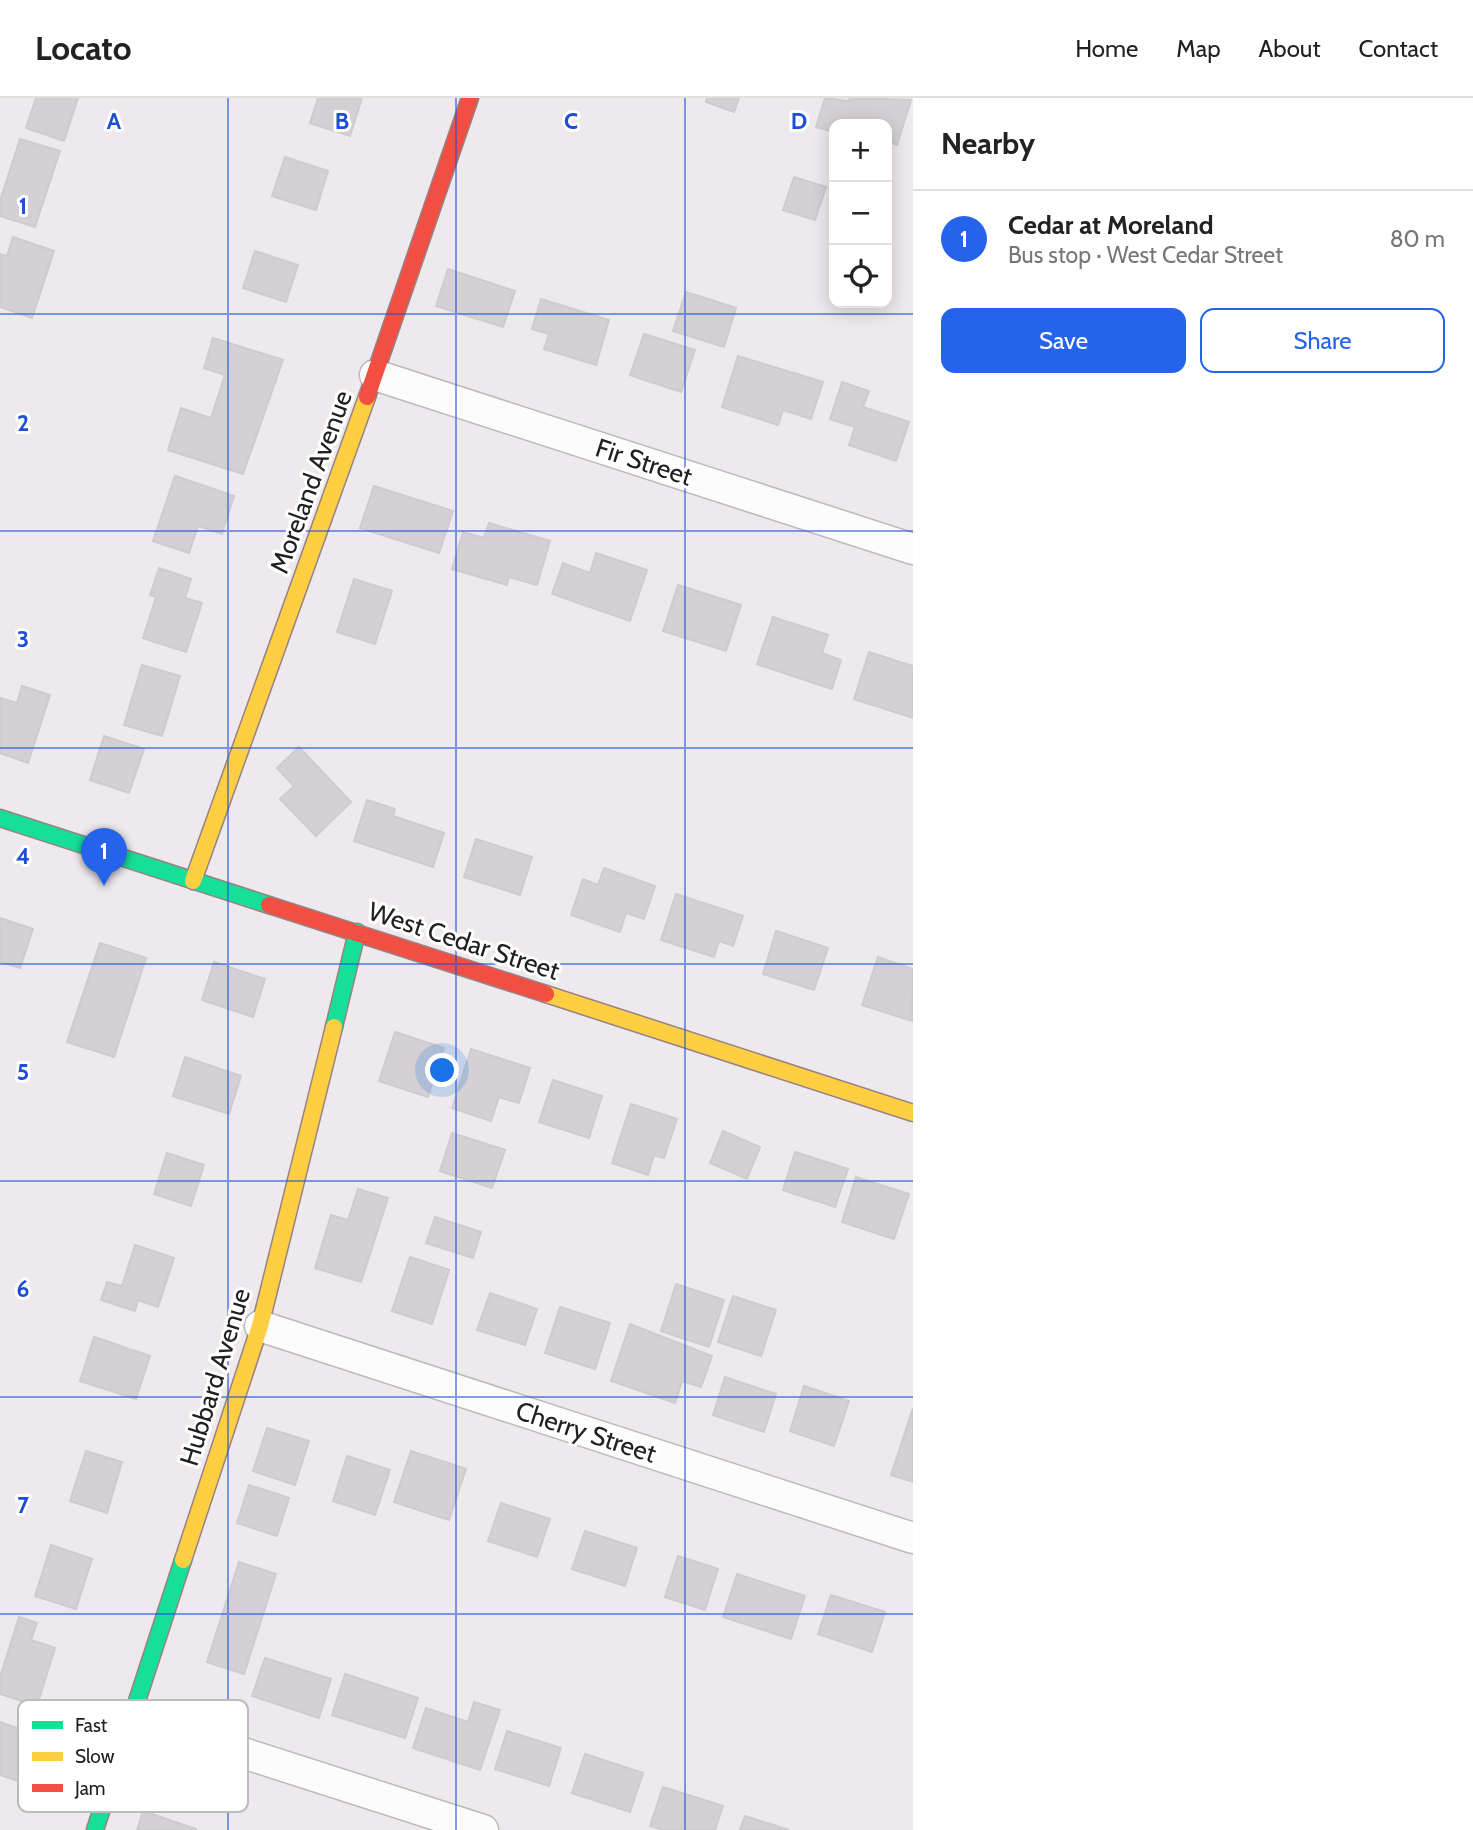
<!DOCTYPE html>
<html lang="en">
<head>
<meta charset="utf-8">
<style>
  body { margin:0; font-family:Cabin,sans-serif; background:#f6f6f6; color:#222 }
  .controls { position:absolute; right:21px; top:21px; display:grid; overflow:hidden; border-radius:14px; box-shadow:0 4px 18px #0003 }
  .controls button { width:63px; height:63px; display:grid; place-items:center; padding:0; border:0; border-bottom:2px solid #e0e0e0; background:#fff; color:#222; font:35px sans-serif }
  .you { position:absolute; left:443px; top:973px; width:24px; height:24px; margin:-18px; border:5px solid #fff; border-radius:50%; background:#1a73e8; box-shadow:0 0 0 10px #1a73e833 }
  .badge { display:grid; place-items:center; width:46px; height:46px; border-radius:50%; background:#2563eb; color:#fff; font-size:23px; font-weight:700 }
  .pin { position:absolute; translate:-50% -58px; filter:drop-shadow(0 2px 4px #0008) }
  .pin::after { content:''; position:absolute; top:37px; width:24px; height:21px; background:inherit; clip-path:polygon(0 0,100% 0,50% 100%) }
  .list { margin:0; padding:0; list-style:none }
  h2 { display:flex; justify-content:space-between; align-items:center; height:91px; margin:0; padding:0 28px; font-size:30px }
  h2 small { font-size:23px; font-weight:400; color:#767676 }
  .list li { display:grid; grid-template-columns:46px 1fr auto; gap:21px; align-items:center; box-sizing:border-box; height:98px; padding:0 28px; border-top:2px solid #e0e0e0 }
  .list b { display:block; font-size:26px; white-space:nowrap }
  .list p { margin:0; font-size:23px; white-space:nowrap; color:#767676 }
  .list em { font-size:23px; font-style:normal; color:#767676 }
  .actions { display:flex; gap:14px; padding:21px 28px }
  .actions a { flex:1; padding:16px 0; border:2px solid #2563eb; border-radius:14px; text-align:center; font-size:24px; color:#2563eb }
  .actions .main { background:#2563eb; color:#fff }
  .icon { flex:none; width:38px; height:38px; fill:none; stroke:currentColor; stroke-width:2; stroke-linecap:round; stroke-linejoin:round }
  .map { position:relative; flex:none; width:913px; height:1732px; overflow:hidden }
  header { display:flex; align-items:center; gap:42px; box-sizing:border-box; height:98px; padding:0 35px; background:#fff; border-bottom:2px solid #e0e0e0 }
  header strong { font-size:33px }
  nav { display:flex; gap:38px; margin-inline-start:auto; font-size:24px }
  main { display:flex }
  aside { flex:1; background:#fff }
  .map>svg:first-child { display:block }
  .building { fill:#d4d0d3; stroke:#d1cbcf; stroke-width:2 }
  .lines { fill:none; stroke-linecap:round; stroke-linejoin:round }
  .street-casing { stroke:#bcbabc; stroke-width:33 }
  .fast-casing { stroke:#978285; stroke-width:19 }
  .slow-casing { stroke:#978285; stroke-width:19 }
  .jam-casing { stroke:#978285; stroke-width:19 }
  .street { stroke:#fcfcfc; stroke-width:30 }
  .fast { stroke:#16e098; stroke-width:16 }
  .slow { stroke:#ffcf43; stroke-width:16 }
  .jam { stroke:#f24e42; stroke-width:16 }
  .grid { fill:none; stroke:#1d4ed8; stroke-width:2; stroke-opacity:0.55 }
  .labels { text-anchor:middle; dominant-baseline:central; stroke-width:6; stroke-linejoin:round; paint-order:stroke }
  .street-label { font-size:26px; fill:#202020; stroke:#fff }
  .key { fill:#fff; stroke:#bcbcbc; stroke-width:2 }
  .key-label { font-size:19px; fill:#202020 }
  .grid-label { font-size:23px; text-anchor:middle; font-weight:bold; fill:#1d4ed8; stroke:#fff; stroke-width:6; stroke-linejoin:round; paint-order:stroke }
</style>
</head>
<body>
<header>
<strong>Locato</strong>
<nav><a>Home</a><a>Map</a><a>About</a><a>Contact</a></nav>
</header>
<main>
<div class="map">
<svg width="913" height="1732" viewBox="0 0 913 1732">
  <rect width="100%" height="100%" fill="#eee9ec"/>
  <path class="building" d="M 36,0 L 78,0 L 64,43 L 26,30 Z
    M 318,0 L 362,0 L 350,38 L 310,25 Z
    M 707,0 L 739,0 L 734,14 L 706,4 Z
    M 825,0 L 849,3 L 850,0 L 911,2 L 897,47 L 887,43 L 887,26 L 834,26 L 834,34 L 816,29 Z
    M 20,41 L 60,53 L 35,129 L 0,118 L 0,103 Z
    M 285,59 L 328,73 L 316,112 L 272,98 Z
    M 794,79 L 826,89 L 815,122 L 783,112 Z
    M 13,139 L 54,153 L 32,220 L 0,209 L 0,156 L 7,158 Z
    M 255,153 L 298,167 L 286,204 L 243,190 Z
    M 448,171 L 515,193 L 503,229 L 436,208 Z
    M 686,194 L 736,210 L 724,249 L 673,233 Z
    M 541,201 L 609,222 L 596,267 L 544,251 L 549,236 L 532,231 Z
    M 644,236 L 695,252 L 681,294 L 630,277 Z
    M 213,240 L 283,262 L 243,376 L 168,352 L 181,310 L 211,320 L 225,277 L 204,270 Z
    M 738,258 L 823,284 L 811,321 L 783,312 L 778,327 L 722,309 Z
    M 842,284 L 869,293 L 863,309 L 909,324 L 896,363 L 849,347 L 855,329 L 830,321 Z
    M 175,378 L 234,398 L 222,436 L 198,428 L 189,455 L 153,443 Z
    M 374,388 L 453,413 L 439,455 L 360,430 Z
    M 489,425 L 550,443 L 537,487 L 509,479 L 507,487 L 452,471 L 463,434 L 484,440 Z
    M 596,455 L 647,472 L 630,523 L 552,496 L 563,465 L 590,475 Z
    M 159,470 L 191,481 L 185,500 L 202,505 L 186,554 L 143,540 L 156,499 L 150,497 Z
    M 354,481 L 392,493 L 375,546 L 337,534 Z
    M 678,487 L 741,507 L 726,553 L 663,533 Z
    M 773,519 L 828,537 L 822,555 L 841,562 L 832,591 L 757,566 Z
    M 869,554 L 913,568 L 913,620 L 854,601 Z
    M 142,567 L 180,578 L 162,638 L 124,627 Z
    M 22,588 L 50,597 L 28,665 L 0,655 L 1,600 L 17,605 Z
    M 104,638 L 144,651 L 129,695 L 90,682 Z
    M 299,649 L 351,704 L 316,738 L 280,701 L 294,688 L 277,670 Z
    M 367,702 L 395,711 L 393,718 L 444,735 L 433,769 L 354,743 Z
    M 476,741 L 532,759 L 520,797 L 464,779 Z
    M 604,770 L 655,788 L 644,821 L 626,815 L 620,834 L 571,817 L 583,781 L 598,787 Z
    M 676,796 L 743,818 L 733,848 L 719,843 L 714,859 L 661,842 Z
    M 0,820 L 33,831 L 20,870 L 0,864 Z
    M 776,833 L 828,850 L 814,892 L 763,876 Z
    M 100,845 L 146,860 L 114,959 L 67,944 Z
    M 878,859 L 913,871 L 912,923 L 862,907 Z
    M 214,864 L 265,881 L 253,919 L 202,902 Z
    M 395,934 L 444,950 L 428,999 L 379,983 Z
    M 471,951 L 530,970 L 519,1005 L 499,999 L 491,1023 L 452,1010 Z
    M 185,959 L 241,978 L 229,1016 L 173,998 Z
    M 553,982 L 602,998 L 589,1040 L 539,1024 Z
    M 631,1006 L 677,1021 L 664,1060 L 654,1057 L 648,1077 L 612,1065 Z
    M 723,1033 L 760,1049 L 747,1081 L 710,1065 Z
    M 452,1035 L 505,1052 L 492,1090 L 440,1073 Z
    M 795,1054 L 848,1071 L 835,1109 L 783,1092 Z
    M 167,1055 L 204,1067 L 191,1108 L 154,1096 Z
    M 856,1079 L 909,1096 L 894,1141 L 842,1124 Z
    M 358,1091 L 388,1100 L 361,1184 L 315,1170 L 331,1117 L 348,1122 Z
    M 435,1119 L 481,1134 L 473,1160 L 426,1145 Z
    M 135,1147 L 174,1160 L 158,1209 L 138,1202 L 135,1213 L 101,1202 L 107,1184 L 122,1188 Z
    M 410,1159 L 449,1172 L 432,1226 L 392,1213 Z
    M 676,1186 L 724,1202 L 709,1249 L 661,1233 Z
    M 490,1195 L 537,1211 L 525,1247 L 477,1232 Z
    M 733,1198 L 776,1212 L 761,1258 L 718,1244 Z
    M 560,1209 L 610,1225 L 595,1271 L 545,1255 Z
    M 630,1226 L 712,1258 L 701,1289 L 682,1283 L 675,1305 L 611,1283 Z
    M 94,1239 L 150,1258 L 136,1301 L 80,1283 Z
    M 725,1279 L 776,1296 L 764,1334 L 713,1317 Z
    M 804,1288 L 849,1303 L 834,1348 L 790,1333 Z
    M 913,1310 L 913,1384 L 891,1377 Z
    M 267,1330 L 309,1343 L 295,1387 L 253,1373 Z
    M 86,1353 L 122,1364 L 107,1415 L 70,1403 Z
    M 411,1353 L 466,1371 L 449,1422 L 394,1404 Z
    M 347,1358 L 390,1372 L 375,1417 L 333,1403 Z
    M 249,1387 L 289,1400 L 277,1438 L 237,1425 Z
    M 501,1405 L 550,1421 L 537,1459 L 488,1443 Z
    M 585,1433 L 637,1450 L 625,1488 L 572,1471 Z
    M 51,1447 L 92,1461 L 76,1511 L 35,1498 Z
    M 678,1458 L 718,1471 L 705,1512 L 665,1499 Z
    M 239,1464 L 276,1476 L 244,1576 L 207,1564 Z
    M 737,1476 L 805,1498 L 791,1541 L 723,1519 Z
    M 831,1497 L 885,1514 L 872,1554 L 818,1536 Z
    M 19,1519 L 37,1525 L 31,1542 L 55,1550 L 37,1608 L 0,1596 L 0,1579 Z
    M 265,1560 L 331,1581 L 319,1620 L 252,1598 Z
    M 345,1576 L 418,1600 L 405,1640 L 332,1617 Z
    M 474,1604 L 500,1612 L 480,1672 L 413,1650 L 426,1610 L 468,1624 Z
    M 0,1624 L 43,1639 L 27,1686 L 0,1677 Z
    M 507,1633 L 561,1650 L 549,1688 L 495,1671 Z
    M 585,1656 L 643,1675 L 630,1714 L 572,1695 Z
    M 663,1689 L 723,1708 L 715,1732 L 664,1732 L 650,1728 Z
    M 143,1713 L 196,1731 L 196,1732 L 137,1732 Z
    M 745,1718 L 789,1732 L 740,1732 Z"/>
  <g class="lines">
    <g class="street-casing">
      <path id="street" d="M 375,277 L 913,451
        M 260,1228 L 913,1440
        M 131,1619 L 483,1732"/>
    </g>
    <g class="fast-casing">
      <path id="fast" d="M 0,720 L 269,807
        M 334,929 L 357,834
        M 95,1732 L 183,1462"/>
    </g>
    <g class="slow-casing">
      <path id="slow" d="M 193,783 L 367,299
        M 546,896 L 913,1015
        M 183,1462 L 260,1228 L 334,929"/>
    </g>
    <g class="jam-casing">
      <path id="jam" d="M 367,299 L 470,0
        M 269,807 L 546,896"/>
    </g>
    <use href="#street" class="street"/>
    <use href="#fast" class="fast"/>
    <use href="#slow" class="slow"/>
    <use href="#jam" class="jam"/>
  </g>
  <path class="grid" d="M 228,0 L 228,1732M 456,0 L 456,1732M 685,0 L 685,1732M 0,216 L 913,216M 0,433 L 913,433M 0,650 L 913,650M 0,866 L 913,866M 0,1083 L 913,1083M 0,1299 L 913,1299M 0,1516 L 913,1516"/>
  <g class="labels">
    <g class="street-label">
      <text transform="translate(644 364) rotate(18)">Fir Street</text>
      <text transform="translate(311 384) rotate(-70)">Moreland Avenue</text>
      <text transform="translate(464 843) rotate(18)">West Cedar Street</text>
      <text transform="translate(215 1279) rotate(-73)">Hubbard Avenue</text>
      <text transform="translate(586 1334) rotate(18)">Cherry Street</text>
    </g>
  </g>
  <rect x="18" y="1602" width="230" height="112" rx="10" class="key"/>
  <rect x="32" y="1623" width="31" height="8" fill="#16e098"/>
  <rect x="32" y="1654" width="31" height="9" fill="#ffcf43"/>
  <rect x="32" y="1686" width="31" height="8" fill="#f24e42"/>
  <g class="key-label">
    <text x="75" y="1634">Fast</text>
    <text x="75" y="1665">Slow</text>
    <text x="75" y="1697">Jam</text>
  </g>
  <g class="grid-label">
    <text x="114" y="31">A</text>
    <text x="342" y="31">B</text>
    <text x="571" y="31">C</text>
    <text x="799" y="31">D</text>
    <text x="23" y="116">1</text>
    <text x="23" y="333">2</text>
    <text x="23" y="549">3</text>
    <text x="23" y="766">4</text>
    <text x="23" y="982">5</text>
    <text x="23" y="1199">6</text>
    <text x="23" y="1415">7</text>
  </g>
</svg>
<div class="controls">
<button>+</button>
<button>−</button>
<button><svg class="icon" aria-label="locate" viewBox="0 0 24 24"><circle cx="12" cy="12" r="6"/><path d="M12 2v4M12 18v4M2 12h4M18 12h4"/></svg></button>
</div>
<div class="you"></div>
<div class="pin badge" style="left:104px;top:788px">1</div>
</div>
<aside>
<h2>Nearby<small></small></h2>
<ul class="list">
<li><span class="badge">1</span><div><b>Cedar at Moreland</b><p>Bus stop · West Cedar Street</p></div><em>80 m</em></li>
</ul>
<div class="actions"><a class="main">Save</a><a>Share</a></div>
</aside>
</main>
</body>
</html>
